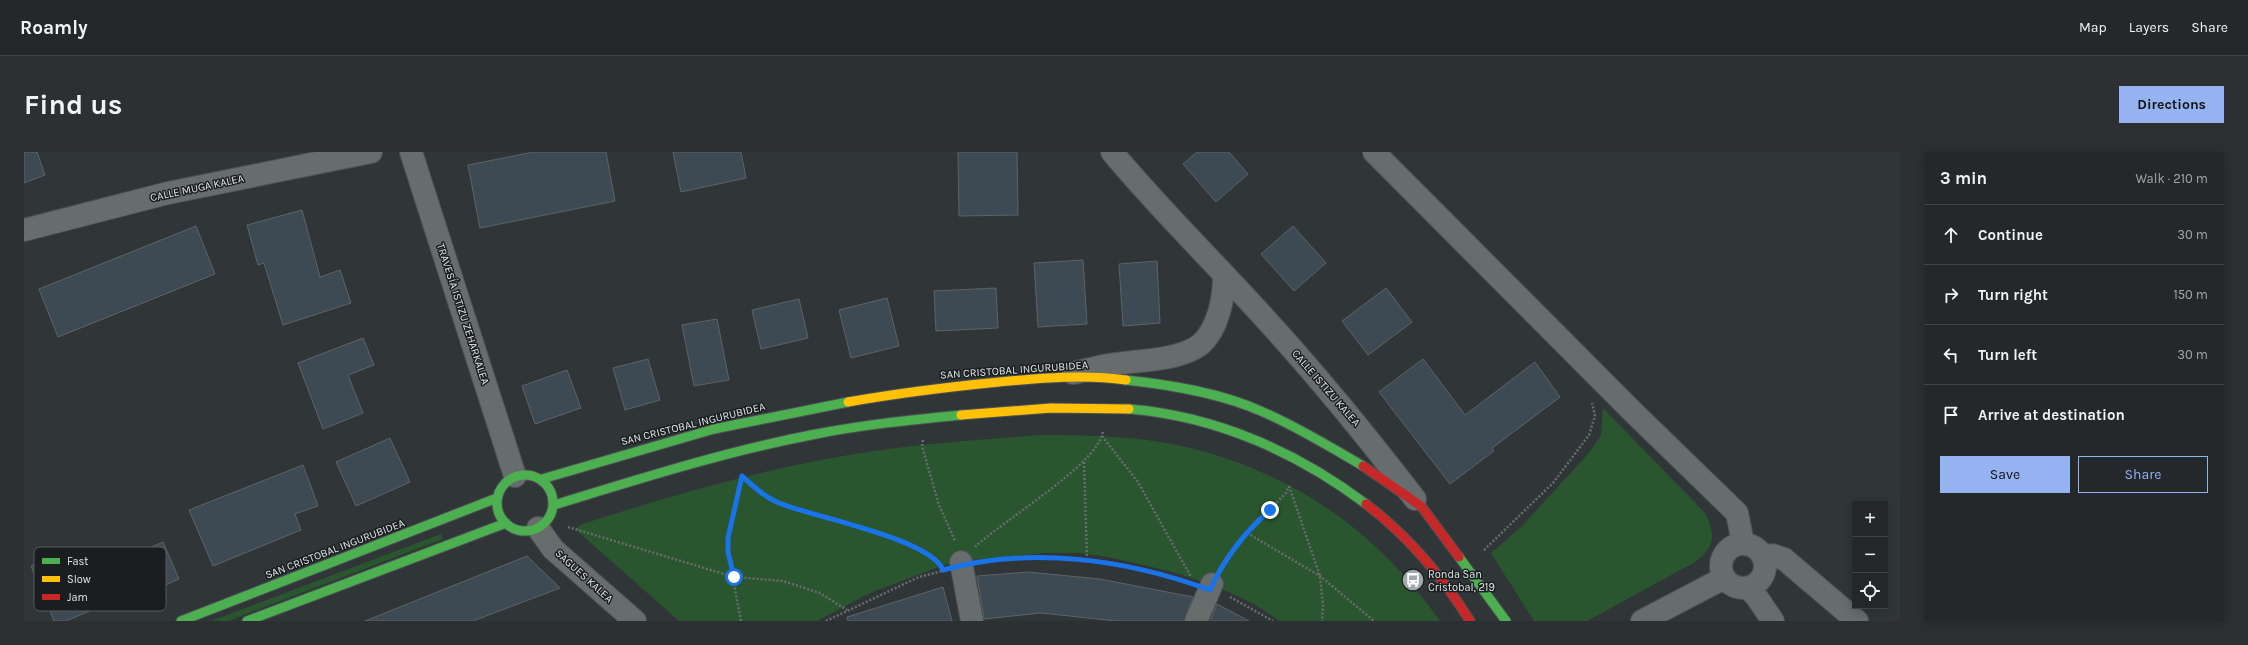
<!DOCTYPE html>
<html lang="en">
<head>
<meta charset="utf-8">
<style>
  body { margin:0; font-family:Karla,sans-serif; background:#2c3032; color:#f1f3f6 }
  .controls { position:absolute; right:12px; bottom:12px; display:grid; overflow:hidden; border-radius:0px; box-shadow:0 2px 10px #0003 }
  .controls button { width:36px; height:36px; display:grid; place-items:center; padding:0; border:0; border-bottom:1px solid #414447; background:#24282a; color:#f1f3f6; font:20px sans-serif }
  .stop { position:absolute; width:12px; height:12px; margin:-9px; border:3px solid #1a73e8; border-radius:50%; background:#fff }
  .stop.end { background:#1a73e8; border-color:#fff; box-shadow:0 1px 4px #0008 }
  .list { margin:0; padding:0; list-style:none }
  h2 { display:flex; justify-content:space-between; align-items:center; height:52px; margin:0; padding:0 16px; font-size:17px }
  h2 small { font-size:13px; font-weight:400; color:#a3a6a8 }
  .list li { display:grid; grid-template-columns:26px 1fr auto; gap:12px; align-items:center; box-sizing:border-box; height:60px; padding:0 16px; border-top:1px solid #414447 }
  .list b { display:block; font-size:15px; white-space:nowrap }
  .list em { font-size:13px; font-style:normal; color:#a3a6a8 }
  .actions { display:flex; gap:8px; padding:12px 16px }
  .actions a { flex:1; padding:9px 0; border:1px solid #95b2f1; border-radius:0px; text-align:center; font-size:14px; color:#95b2f1 }
  .actions .main { background:#95b2f1; color:#111 }
  .icon { flex:none; width:22px; height:22px; fill:none; stroke:currentColor; stroke-width:2; stroke-linecap:round; stroke-linejoin:round }
  .map { position:relative; flex:none; width:1876px; height:469px; overflow:hidden; border-radius:0px }
  header { display:flex; align-items:center; gap:24px; box-sizing:border-box; height:56px; padding:0 20px; background:#24282a; border-bottom:1px solid #414447 }
  header strong { font-size:19px }
  nav { display:flex; gap:22px; margin-inline-start:auto; font-size:14px }
  .intro { display:flex; align-items:center; justify-content:space-between; box-sizing:border-box; height:96px; padding:0 24px }
  h1 { margin:0; font-size:28px }
  .button { padding:10px 18px; border-radius:0px; background:#95b2f1; color:#111; font-size:14px; font-weight:700 }
  main { display:flex; gap:24px; padding:0 24px }
  aside { flex:1; background:#24282a; border-radius:0px; box-shadow:0 2px 10px #0003 }
  .map>svg:first-child { display:block }
  .green { fill:#29562f }
  .building { fill:#3e4a53; stroke:#5e6365 }
  .lines { fill:none; stroke-linecap:round; stroke-linejoin:round }
  .street-casing { stroke:#4d5254; stroke-width:24 }
  .fast-casing { stroke:#4d5254; stroke-width:11 }
  .slow-casing { stroke:#4d5254; stroke-width:11 }
  .jam-casing { stroke:#4d5254; stroke-width:11 }
  .path { stroke:#686c6e; stroke-width:2.5; stroke-dasharray:2 2; stroke-linecap:butt }
  .street { stroke:#676c6d; stroke-width:22 }
  .fast { stroke:#4caf50; stroke-width:9 }
  .slow { stroke:#ffc107; stroke-width:9 }
  .jam { stroke:#c62828; stroke-width:9 }
  .route { stroke:#1a73e8; stroke-width:5 }
  .labels { text-anchor:middle; dominant-baseline:central; stroke-width:3; stroke-linejoin:round; paint-order:stroke }
  .street-label { font-size:11px; fill:#e1e7e9; stroke:#1a1e20 }
  .poi-label { font-size:11px; fill:#e1e7e9; stroke:#1a1e20; text-anchor:start }
  .key { fill:#1a1e20; stroke:#565a5c; stroke-width:1 }
  .key-label { font-size:11px; fill:#e1e7e9 }
</style>
</head>
<body>
<header>
<strong>Roamly</strong>
<nav><a>Map</a><a>Layers</a><a>Share</a></nav>
</header>
<div class="intro"><h1>Find us</h1><a class="button">Directions</a></div>
<main>
<div class="map">
<svg width="1876" height="469" viewBox="0 0 1876 469">
  <rect width="100%" height="100%" fill="#303638"/>
  <path class="green" d="M 1579,256 L 1681,361 C 1692,383 1691,395 1671,410 L 1563,469 L 1510,469 L 1467,401 L 1497,375 L 1564,302 L 1577,283 Z
    M 1013,283 C 1068,283 1125,284 1178,299 C 1280,328 1355,383 1416,469 L 1256,469 L 1230,452 L 1192,434 L 1145,419 L 1084,405 L 1056,401 L 1021,401 L 947,408 L 917,414 L 846,441 L 793,469 L 655,469 L 551,377 L 556,373 C 650,342 745,315 844,300 C 900,291 957,288 1013,283 Z
    M 417,382 L 419,387 L 204,469 L 187,469 Z"/>
  <path class="building" d="M 0,0 L 13,0 L 21,23 L 0,31 Z
    M 510,0 L 582,0 L 591,49 L 456,76 L 444,13 Z
    M 649,0 L 717,0 L 722,26 L 657,40 Z
    M 934,0 L 993,0 L 994,63 L 935,64 Z
    M 1173,0 L 1205,0 L 1224,22 L 1192,50 L 1159,12 Z
    M 278,58 L 296,125 L 316,118 L 327,151 L 259,173 L 240,111 L 234,113 L 223,73 Z
    M 172,74 L 191,122 L 34,185 L 15,137 Z
    M 1269,74 L 1302,111 L 1270,139 L 1237,102 Z
    M 1059,108 L 1063,172 L 1014,175 L 1010,111 Z
    M 1133,109 L 1136,171 L 1099,174 L 1095,112 Z
    M 972,136 L 974,176 L 912,179 L 910,139 Z
    M 1362,136 L 1388,170 L 1344,203 L 1318,169 Z
    M 863,146 L 875,194 L 827,206 L 815,158 Z
    M 775,147 L 784,186 L 737,197 L 728,158 Z
    M 693,167 L 705,228 L 670,234 L 658,173 Z
    M 339,186 L 350,213 L 324,223 L 339,261 L 299,277 L 274,211 Z
    M 624,207 L 636,248 L 601,258 L 589,216 Z
    M 1399,207 L 1441,263 L 1511,210 L 1536,245 L 1468,296 L 1470,299 L 1426,332 L 1355,240 Z
    M 543,218 L 557,256 L 511,272 L 498,234 Z
    M 366,286 L 386,330 L 332,354 L 312,310 Z
    M 279,313 L 294,354 L 271,362 L 277,378 L 189,414 L 165,358 Z
    M 139,390 L 155,427 L 105,449 L 89,412 Z
    M 45,397 L 70,457 L 42,469 L 30,469 L 7,414 Z
    M 503,404 L 536,436 L 449,469 L 341,469 Z
    M 1004,420 L 1076,427 L 1169,445 L 1160,469 L 1092,469 L 1017,461 L 960,467 L 953,424 Z
    M 919,435 L 928,469 L 824,469 L 823,465 Z
    M 1193,452 L 1225,469 L 1186,469 Z"/>
  <g class="lines">
    <g class="street-casing">
      <path id="street" d="M 387,0 L 491,324
        M 1088,0 C 1138,60 1194,114 1246,172 C 1297,228 1345,287 1391,347
        M 1350,0 L 1609,260 L 1713,361 L 1719,391
        M 0,78 L 144,41 L 347,0
        M 1049,221 C 1059,219 1069,216 1079,214 C 1107,208 1155,210 1177,192 C 1194,177 1200,146 1200,125
        M 514,376 L 529,397 L 611,469
        M1697 414a22 22 0 1 1 44 0a22 22 0 1 1-44 0Z
        M 1740,405 L 1748,403 L 1760,407 L 1833,469
        M 937,410 L 948,469
        M 1724,436 L 1732,444 L 1749,469
        M 1172,469 L 1188,432
        M 1618,469 L 1700,426"/>
    </g>
    <g class="fast-casing">
      <path id="fast" d="M 1102,228 C 1148,233 1197,241 1239,260 C 1274,275 1306,295 1339,314
        M 1105,257 C 1192,264 1273,300 1342,352
        M473 351a28 28 0 1 1 56 0a28 28 0 1 1-56 0Z
        M 518,327 L 690,277 L 824,250
        M 530,353 C 615,327 700,300 787,283 C 836,273 886,268 937,263
        M 1435,405 L 1482,469
        M 157,469 L 473,346
        M 223,469 L 482,371"/>
    </g>
    <g class="slow-casing">
      <path id="slow" d="M 824,250 C 875,241 924,235 975,230 C 1018,226 1060,222 1102,228
        M 937,263 L 1027,256 L 1105,257"/>
    </g>
    <g class="jam-casing">
      <path id="jam" d="M 1339,314 L 1397,354 L 1435,405
        M 1342,352 C 1384,384 1418,424 1446,469"/>
    </g>
    <path class="path" d="M 1078,284 L 1114,330 L 1167,425
      M 899,288 L 898,294 L 915,353 L 931,389
      M 1060,310 L 1063,407
      M 718,324 C 730,335 743,347 758,352 C 806,371 876,377 915,411
      M 1265,334 L 1296,424 L 1299,453 L 1298,469
      M 544,375 L 710,425 L 759,429 L 796,441 L 823,458
      M 1223,381 L 1296,424 L 1350,469
      M 951,395 C 978,369 1076,311 1079,279
      M 1460,398 L 1529,331 L 1565,283 L 1571,264 L 1568,251
      M 960,410 C 1026,399 1103,408 1166,431
      M 1198,414 L 1220,384 L 1262,341 L 1265,334
      M 1206,445 L 1249,469
      M 717,469 L 704,400 L 704,386 L 718,325
      M 802,469 L 895,425 L 918,419"/>
    <use href="#street" class="street"/>
    <use href="#fast" class="fast"/>
    <use href="#slow" class="slow"/>
    <use href="#jam" class="jam"/>
  </g>
  <g class="lines">
    <path class="route" d="M 710,425 L 704,400 L 704,386 L 718,324 C 730,335 743,347 758,352 C 790,365 907,387 919,418 C 1007,394 1101,407 1186,438 C 1200,407 1221,380 1246,358"/>
  </g>
  <defs>
    <g id="bus-disc" transform="scale(1.15)"><circle r="9.5" fill="#a3a9ab" stroke="#1a1e20"/><path d="M-5-6H5V4H4V6H2V4H-2V6H-4V4H-5ZM-3.5-4V0h7V-4ZM-3.5 1.2v1.5H-2V1.2ZM2 1.2v1.5H3.5V1.2Z" fill="#fff"/></g>
  </defs>
  <g fill-rule="evenodd">
    <use href="#bus-disc" x="1389" y="428"/>
  </g>
  <g class="labels">
    <g class="street-label">
      <text transform="translate(173 36) rotate(-12)">CALLE MUGA KALEA</text>
      <text transform="translate(439 162) rotate(72)">TRAVESÍA ISTIZU ZEHARKALEA</text>
      <text transform="translate(990 218) rotate(-4)">SAN CRISTOBAL INGURUBIDEA</text>
      <text transform="translate(1302 236) rotate(49)">CALLE ISTIZU KALEA</text>
      <text transform="translate(669 272) rotate(-14)">SAN CRISTOBAL INGURUBIDEA</text>
      <text transform="translate(311 397) rotate(-21)">SAN CRISTOBAL INGURUBIDEA</text>
      <text transform="translate(560 424) rotate(42)">SAGUES KALEA</text>
    </g>
    <g class="poi-label">
      <text x="1404" y="422">Ronda San<tspan x="1404" dy="13">Cristobal, 219</tspan></text>
    </g>
  </g>
  <rect x="10" y="395" width="132" height="64" rx="6" class="key"/>
  <rect x="18" y="406" width="18" height="6" fill="#4caf50"/>
  <rect x="18" y="424" width="18" height="6" fill="#ffc107"/>
  <rect x="18" y="442" width="18" height="6" fill="#c62828"/>
  <g class="key-label">
    <text x="43" y="413">Fast</text>
    <text x="43" y="431">Slow</text>
    <text x="43" y="449">Jam</text>
  </g>
</svg>
<div class="controls">
<button>+</button>
<button>−</button>
<button><svg class="icon" aria-label="locate" viewBox="0 0 24 24"><circle cx="12" cy="12" r="6"/><path d="M12 2v4M12 18v4M2 12h4M18 12h4"/></svg></button>
</div>
<div class="stop" style="left:710px;top:425px"></div>
<div class="stop end" style="left:1246px;top:358px"></div>
</div>
<aside>
<h2>3 min<small>Walk · 210 m</small></h2>
<ul class="list">
<li><svg class="icon" aria-label="ahead" viewBox="0 0 24 24"><path d="M12 20V5M6 11l6-6 6 6"/></svg><div><b>Continue</b></div><em>30 m</em></li>
<li><svg class="icon" aria-label="right" viewBox="0 0 24 24"><path d="M7 20v-9h11M14 6l5 5-5 5"/></svg><div><b>Turn right</b></div><em>150 m</em></li>
<li><svg class="icon" aria-label="left" viewBox="0 0 24 24"><path d="M17 20v-9H6M10 6l-5 5 5 5"/></svg><div><b>Turn left</b></div><em>30 m</em></li>
<li><svg class="icon" aria-label="arrive" viewBox="0 0 24 24"><path d="M6 21V4h12l-3 4 3 4H6"/></svg><div><b>Arrive at destination</b></div></li>
</ul>
<div class="actions"><a class="main">Save</a><a>Share</a></div>
</aside>
</main>
</body>
</html>
